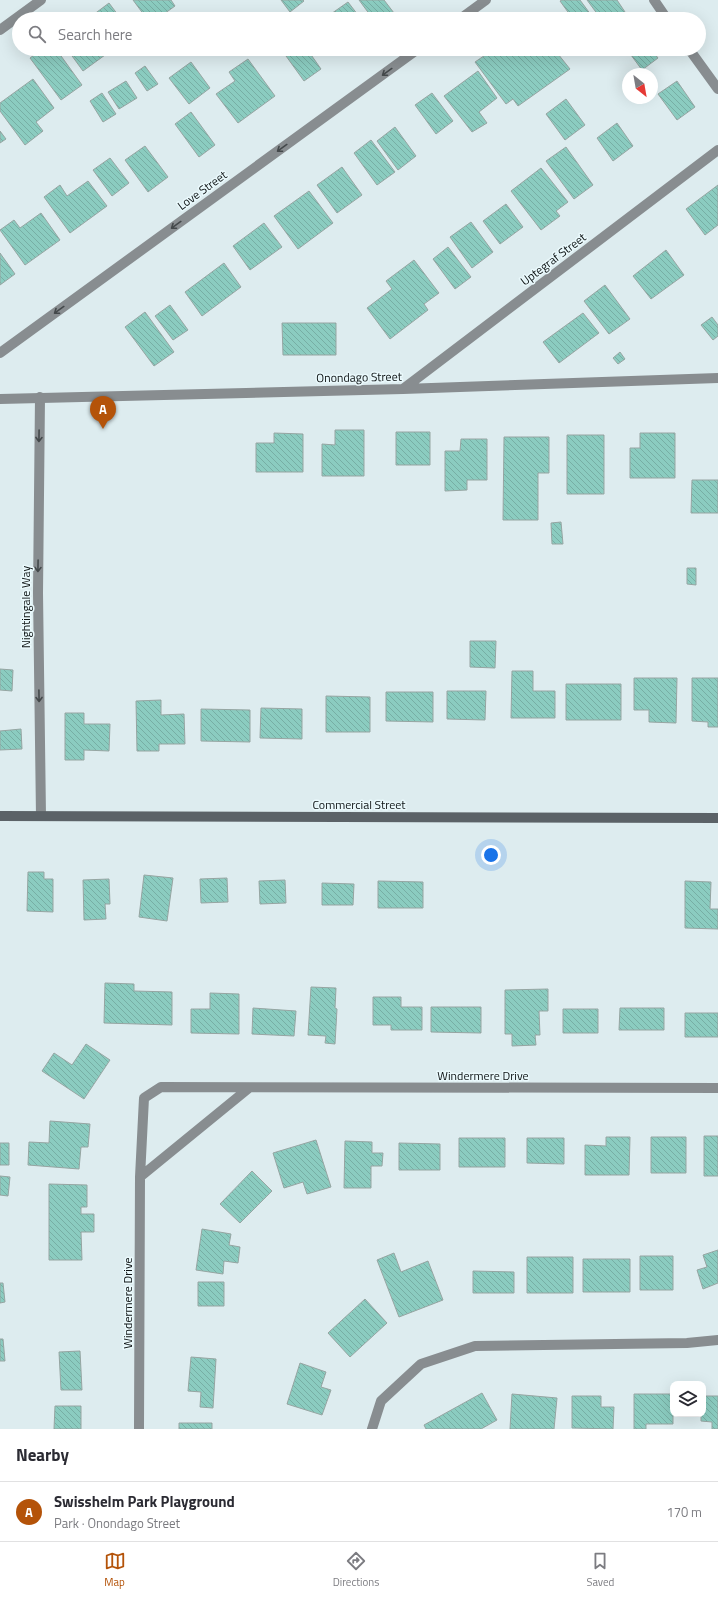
<!DOCTYPE html>
<html lang="en">
<head>
<meta charset="utf-8">
<style>
  body { margin:0; font-family:"Titillium Web",sans-serif; background:#f7f7f7; color:#2b2b33 }
  .controls { position:absolute; right:12px; bottom:12px; display:grid; overflow:hidden; border-radius:8px; box-shadow:0 4px 16px #0002 }
  .controls button { width:36px; height:36px; display:grid; place-items:center; padding:0; border:0; border-bottom:1px solid #e1e1e2; background:#fff; color:#2b2b33; font:20px sans-serif }
  .compass { position:absolute; left:622px; top:68px; width:36px; height:36px; border-radius:50%; background:#fff; box-shadow:0 4px 16px #0002; rotate:149deg }
  .you { position:absolute; left:491px; top:855px; width:14px; height:14px; margin:-10px; border:3px solid #fff; border-radius:50%; background:#1a73e8; box-shadow:0 0 0 6px #1a73e833 }
  .badge { display:grid; place-items:center; width:26px; height:26px; border-radius:50%; background:#b45309; color:#fff; font-size:13px; font-weight:700 }
  .pin { position:absolute; translate:-50% -33px; filter:drop-shadow(0 1px 2px #0008) }
  .pin::after { content:''; position:absolute; top:21px; width:14px; height:12px; background:inherit; clip-path:polygon(0 0,100% 0,50% 100%) }
  .list { margin:0; padding:0; list-style:none }
  h2 { display:flex; justify-content:space-between; align-items:center; height:52px; margin:0; padding:0 16px; font-size:17px }
  h2 small { font-size:13px; font-weight:400; color:#7c7c81 }
  .list li { display:grid; grid-template-columns:26px 1fr auto; gap:12px; align-items:center; box-sizing:border-box; height:60px; padding:0 16px; border-top:1px solid #e1e1e2 }
  .list b { display:block; font-size:15px; white-space:nowrap }
  .list p { margin:0; font-size:13px; white-space:nowrap; color:#7c7c81 }
  .list em { font-size:13px; font-style:normal; color:#7c7c81 }
  .icon { flex:none; width:22px; height:22px; fill:none; stroke:currentColor; stroke-width:2; stroke-linecap:round; stroke-linejoin:round }
  .map { position:relative; flex:none; width:718px; height:1429px; overflow:hidden }
  .search { position:absolute; background:#fff; box-shadow:0 4px 16px #0002; left:12px; right:12px; top:12px; height:44px; display:flex; align-items:center; gap:10px; box-sizing:border-box; padding:0 14px; border-radius:22px; color:#7c7c81; font-size:15px }
  .sheet { height:112px; background:#fff }
  nav { display:flex; justify-content:space-around; align-items:center; box-sizing:border-box; height:56px; border-top:1px solid #e1e1e2; background:#fff; font-size:11px; color:#7c7c81 }
  nav a { display:grid; justify-items:center; gap:2px }
  nav .on { color:#b45309 }
  .map>svg:first-child { display:block }
  .building { fill:url(#building-back-hatch); stroke:#96a5a2 }
  .lines { fill:none; stroke-linecap:round; stroke-linejoin:round }
  .service { stroke:#888d90; stroke-width:10 }
  .minor { stroke:#888d90; stroke-width:10 }
  .secondary { stroke:#5b6267; stroke-width:10 }
  .oneway { stroke:#44494b }
  .labels { text-anchor:middle; dominant-baseline:central; stroke-width:3; stroke-linejoin:round; paint-order:stroke }
  .street-label { font-size:12px; fill:#0c1213; stroke:#eaf9fc }
</style>
</head>
<body>
<div class="map">
<svg width="718" height="1429" viewBox="0 0 718 1429">
  <defs>
    <pattern id="building-back-hatch" width="6" height="6" patternUnits="userSpaceOnUse"><rect width="6" height="6" fill="#8bccc0"/><path d="M-1 5l2 2M0 0l6 6M5-1l2 2" fill="none" stroke="#77aea4"/></pattern>
  </defs>
  <rect width="100%" height="100%" fill="#ddecef"/>
  <path class="building" d="M 133,0 L 171,0 L 175,6 L 157,19 L 147,19 Z
    M 281,0 L 303,0 L 304,1 L 290,12 Z
    M 359,0 L 384,0 L 394,13 L 385,19 L 373,19 Z
    M 562,0 L 580,0 L 594,19 L 573,19 L 560,1 Z
    M 587,0 L 617,0 L 627,15 L 622,19 L 601,19 Z
    M 348,2 L 361,19 L 330,19 L 328,16 Z
    M 109,3 L 121,19 L 96,19 L 93,15 Z
    M 42,49 L 56,49 L 82,85 L 61,100 L 30,58 Z
    M 67,49 L 100,49 L 105,55 L 83,71 Z
    M 281,49 L 307,49 L 321,69 L 304,81 Z
    M 494,49 L 554,49 L 570,69 L 518,106 L 513,99 L 506,104 L 475,62 Z
    M 639,49 L 651,49 L 658,58 L 642,70 L 631,55 Z
    M 248,59 L 275,96 L 238,123 L 216,94 L 235,81 L 229,72 Z
    M 191,62 L 210,88 L 189,104 L 169,78 Z
    M 145,66 L 158,84 L 147,91 L 135,73 Z
    M 478,71 L 497,98 L 479,112 L 487,123 L 472,132 L 444,96 Z
    M 33,79 L 54,108 L 36,122 L 43,131 L 25,145 L 0,111 L 0,103 Z
    M 126,81 L 137,98 L 119,109 L 108,92 Z
    M 677,81 L 695,107 L 677,120 L 658,94 Z
    M 102,93 L 116,114 L 103,122 L 90,101 Z
    M 432,93 L 453,121 L 436,134 L 415,105 Z
    M 566,99 L 585,125 L 565,140 L 546,114 Z
    M 191,112 L 215,145 L 199,157 L 175,124 Z
    M 617,123 L 633,146 L 613,161 L 597,138 Z
    M 395,127 L 416,156 L 398,170 L 377,141 Z
    M 0,131 L 6,139 L 0,143 Z
    M 371,140 L 395,172 L 377,185 L 354,153 Z
    M 145,146 L 168,177 L 148,192 L 125,160 Z
    M 566,147 L 593,185 L 574,199 L 546,161 Z
    M 110,158 L 129,183 L 112,196 L 93,170 Z
    M 342,167 L 362,195 L 337,213 L 317,185 Z
    M 541,168 L 568,202 L 556,211 L 560,216 L 541,230 L 511,191 Z
    M 88,181 L 107,206 L 70,233 L 44,197 L 60,185 L 67,196 Z
    M 718,185 L 718,225 L 705,235 L 686,209 Z
    M 309,191 L 333,223 L 298,249 L 274,216 Z
    M 506,204 L 523,227 L 500,244 L 483,221 Z
    M 41,213 L 60,240 L 25,265 L 0,230 L 14,220 L 20,228 Z
    M 471,222 L 493,252 L 472,268 L 450,237 Z
    M 264,223 L 282,247 L 250,270 L 233,246 Z
    M 448,247 L 471,277 L 455,289 L 433,259 Z
    M 666,250 L 684,275 L 651,299 L 633,276 Z
    M 0,253 L 15,274 L 0,285 Z
    M 414,260 L 439,293 L 424,304 L 428,310 L 390,339 L 367,308 L 392,289 L 386,281 Z
    M 224,263 L 241,287 L 202,316 L 185,292 Z
    M 605,285 L 630,319 L 609,334 L 584,301 Z
    M 170,305 L 188,330 L 173,340 L 155,316 Z
    M 145,312 L 174,352 L 154,366 L 125,327 Z
    M 583,313 L 599,333 L 559,363 L 543,342 Z
    M 712,317 L 718,325 L 718,336 L 713,340 L 701,325 Z
    M 282,323 L 336,323 L 336,355 L 283,355 Z
    M 620,352 L 625,359 L 618,364 L 613,358 Z
    M 335,430 L 364,430 L 364,476 L 322,476 L 322,444 L 335,445 Z
    M 396,432 L 430,432 L 430,465 L 396,465 Z
    M 274,433 L 303,434 L 303,472 L 256,472 L 256,443 L 274,443 Z
    M 640,433 L 675,433 L 675,478 L 630,478 L 630,448 L 640,448 Z
    M 567,435 L 604,435 L 604,494 L 567,494 Z
    M 504,437 L 549,437 L 549,473 L 538,473 L 538,520 L 503,520 Z
    M 461,439 L 487,439 L 487,480 L 467,480 L 467,490 L 445,491 L 445,451 L 460,451 Z
    M 692,480 L 718,480 L 718,513 L 691,513 Z
    M 561,522 L 563,544 L 552,544 L 551,523 Z
    M 687,568 L 696,568 L 696,585 L 687,584 Z
    M 470,641 L 496,641 L 495,668 L 470,667 Z
    M 0,669 L 13,670 L 12,691 L 0,690 Z
    M 512,671 L 533,671 L 533,691 L 555,691 L 555,718 L 511,718 Z
    M 634,678 L 677,678 L 676,723 L 649,722 L 649,710 L 634,710 Z
    M 692,678 L 718,678 L 718,727 L 708,727 L 708,722 L 692,721 Z
    M 566,684 L 621,684 L 621,720 L 566,720 Z
    M 447,691 L 486,691 L 485,720 L 447,719 Z
    M 386,692 L 433,692 L 433,722 L 386,721 Z
    M 326,696 L 370,697 L 370,732 L 326,732 Z
    M 161,700 L 161,715 L 184,714 L 185,744 L 159,744 L 159,751 L 137,751 L 136,701 Z
    M 261,708 L 302,709 L 302,739 L 260,738 Z
    M 201,709 L 250,710 L 250,742 L 201,741 Z
    M 65,713 L 84,713 L 84,724 L 110,724 L 109,751 L 84,750 L 84,760 L 65,760 Z
    M 21,729 L 22,749 L 0,750 L 0,731 Z
    M 28,872 L 44,872 L 44,879 L 53,879 L 53,912 L 27,911 Z
    M 144,875 L 173,878 L 167,921 L 139,917 Z
    M 227,878 L 228,902 L 201,903 L 200,879 Z
    M 109,879 L 110,904 L 105,904 L 106,919 L 84,920 L 83,880 Z
    M 285,880 L 286,903 L 260,904 L 259,881 Z
    M 378,881 L 423,882 L 423,908 L 378,908 Z
    M 685,881 L 711,882 L 710,909 L 718,909 L 718,929 L 685,928 Z
    M 322,883 L 354,884 L 353,905 L 322,905 Z
    M 105,983 L 134,984 L 134,991 L 172,992 L 172,1025 L 104,1023 Z
    M 311,987 L 336,988 L 335,1008 L 337,1009 L 335,1044 L 325,1043 L 326,1036 L 308,1035 Z
    M 548,989 L 548,1011 L 539,1011 L 540,1035 L 535,1035 L 536,1045 L 512,1046 L 512,1034 L 505,1034 L 505,990 Z
    M 210,993 L 239,994 L 239,1034 L 191,1033 L 191,1009 L 210,1009 Z
    M 373,997 L 401,997 L 401,1007 L 422,1007 L 422,1030 L 391,1030 L 391,1025 L 373,1025 Z
    M 431,1007 L 481,1007 L 481,1033 L 431,1032 Z
    M 253,1008 L 296,1011 L 294,1036 L 252,1034 Z
    M 620,1008 L 664,1008 L 664,1030 L 619,1030 Z
    M 563,1009 L 598,1009 L 598,1033 L 563,1033 Z
    M 685,1013 L 718,1013 L 718,1037 L 685,1037 Z
    M 86,1044 L 110,1060 L 84,1099 L 42,1071 L 54,1053 L 72,1065 Z
    M 50,1121 L 90,1124 L 88,1147 L 81,1147 L 79,1169 L 28,1165 L 29,1142 L 49,1143 Z
    M 704,1136 L 718,1136 L 718,1176 L 704,1176 Z
    M 606,1137 L 630,1137 L 629,1175 L 585,1175 L 585,1145 L 606,1146 Z
    M 651,1137 L 686,1137 L 686,1173 L 651,1173 Z
    M 459,1138 L 505,1138 L 505,1167 L 459,1167 Z
    M 527,1138 L 564,1138 L 564,1164 L 527,1163 Z
    M 316,1140 L 331,1187 L 307,1194 L 303,1182 L 284,1188 L 273,1153 Z
    M 345,1141 L 372,1142 L 372,1153 L 383,1153 L 382,1166 L 371,1166 L 371,1188 L 344,1188 Z
    M 0,1143 L 9,1143 L 9,1165 L 0,1165 Z
    M 399,1143 L 440,1144 L 440,1170 L 399,1170 Z
    M 252,1171 L 272,1191 L 240,1223 L 220,1204 Z
    M 0,1176 L 10,1177 L 8,1196 L 0,1195 Z
    M 49,1184 L 87,1185 L 87,1207 L 81,1207 L 81,1214 L 94,1214 L 94,1232 L 81,1232 L 82,1260 L 49,1260 Z
    M 202,1229 L 231,1234 L 229,1245 L 240,1247 L 238,1263 L 224,1261 L 223,1274 L 196,1270 Z
    M 718,1250 L 718,1283 L 703,1289 L 697,1270 L 707,1267 L 703,1255 Z
    M 394,1253 L 401,1272 L 428,1261 L 443,1300 L 399,1317 L 377,1260 Z
    M 640,1256 L 673,1256 L 673,1290 L 640,1290 Z
    M 527,1257 L 573,1257 L 573,1293 L 527,1293 Z
    M 583,1259 L 630,1259 L 630,1292 L 583,1292 Z
    M 473,1271 L 514,1272 L 514,1293 L 473,1293 Z
    M 198,1282 L 224,1282 L 224,1306 L 198,1306 Z
    M 0,1283 L 3,1283 L 5,1302 L 0,1303 Z
    M 365,1299 L 387,1323 L 350,1357 L 328,1333 Z
    M 0,1339 L 3,1339 L 5,1361 L 0,1361 Z
    M 80,1351 L 82,1390 L 61,1390 L 59,1352 Z
    M 191,1357 L 216,1359 L 213,1408 L 200,1407 L 201,1392 L 188,1391 Z
    M 300,1363 L 326,1372 L 321,1387 L 331,1390 L 322,1415 L 287,1404 Z
    M 482,1393 L 497,1420 L 481,1429 L 426,1429 L 424,1425 Z
    M 512,1394 L 557,1398 L 554,1429 L 510,1429 Z
    M 634,1394 L 673,1394 L 673,1424 L 646,1424 L 646,1429 L 634,1429 Z
    M 572,1396 L 601,1396 L 601,1407 L 614,1407 L 613,1429 L 572,1428 Z
    M 703,1396 L 718,1396 L 718,1429 L 712,1429 L 712,1422 L 701,1421 L 701,1414 L 703,1414 Z
    M 55,1406 L 81,1406 L 81,1429 L 54,1429 Z
    M 179,1423 L 212,1423 L 212,1429 L 179,1429 Z"/>
  <g class="lines">
    <path class="service" d="M 40,397 L 38,593 L 41,816"/>
    <path class="minor" d="M 654,0 L 667,19
      M 460,19 L 486,0
      M 0,30 L 41,0
      M 689,49 L 718,89
      M 0,353 L 418,49
      M 403,389 L 718,150
      M 0,399 L 403,389 L 718,378
      M 140,1177 L 249,1088
      M 139,1429 L 140,1177 L 144,1098 L 161,1087 L 718,1088
      M 372,1429 L 381,1401 L 421,1364 L 475,1346 L 687,1343 L 718,1340"/>
    <path class="secondary" d="M 0,816 L 718,818"/>
  </g>
  <defs><path id="oneway-shaft" d="M-6 0H5M1.5-3L5.5 0L1.5 3" fill="none" stroke-width="1.6" stroke-linecap="round" stroke-linejoin="round"/></defs>
  <g class="oneway">
    <use href="#oneway-shaft" transform="translate(387 72) rotate(144)"/>
    <use href="#oneway-shaft" transform="translate(282 148) rotate(144)"/>
    <use href="#oneway-shaft" transform="translate(176 225) rotate(144)"/>
    <use href="#oneway-shaft" transform="translate(59 310) rotate(144)"/>
    <use href="#oneway-shaft" transform="translate(39 436) rotate(91)"/>
    <use href="#oneway-shaft" transform="translate(38 566) rotate(91)"/>
    <use href="#oneway-shaft" transform="translate(39 696) rotate(89)"/>
  </g>
  <g class="labels">
    <g class="street-label">
      <text transform="translate(202 190) rotate(-36)">Love Street</text>
      <text transform="translate(553 259) rotate(-37)">Uptegraf Street</text>
      <text transform="translate(359 377) rotate(-1)">Onondago Street</text>
      <text transform="translate(25 607) rotate(-90)">Nightingale Way</text>
      <text x="359" y="804">Commercial Street</text>
      <text x="483" y="1075">Windermere Drive</text>
      <text transform="translate(127 1303) rotate(-90)">Windermere Drive</text>
    </g>
  </g>
</svg>
<div class="controls">
<button><svg class="icon" aria-label="layers" viewBox="0 0 24 24"><path d="M12 4l9 5-9 5-9-5zM3 14l9 5 9-5"/></svg></button>
</div>
<svg class="compass" viewBox="-18 -18 36 36"><path d="M0-13l5 13h-10z" fill="#e53935"/><path d="M0 13l5-13h-10z" fill="#7c7c81"/></svg>
<div class="you"></div>
<div class="pin badge" style="left:103px;top:429px">A</div>
<div class="search"><svg class="icon" aria-label="search" viewBox="0 0 24 24"><circle cx="10" cy="10" r="6"/><path d="M15 15l6 6"/></svg>Search here</div>
</div>
<section class="sheet">
<h2>Nearby<small></small></h2>
<ul class="list">
<li><span class="badge">A</span><div><b>Swisshelm Park Playground</b><p>Park · Onondago Street</p></div><em>170 m</em></li>
</ul>
</section>
<nav>
<a class="on"><svg class="icon" aria-label="map" viewBox="0 0 24 24"><path d="M3 6l6-2 6 2 6-2v14l-6 2-6-2-6 2zM9 4v14M15 6v14"/></svg>Map</a>
<a><svg class="icon" aria-label="directions" viewBox="0 0 24 24"><path d="M12 3l9 9-9 9-9-9zM9 14v-3h6M13 9l2 2-2 2"/></svg>Directions</a>
<a><svg class="icon" aria-label="saved" viewBox="0 0 24 24"><path d="M7 4h10v16l-5-4-5 4z"/></svg>Saved</a>
</nav>
</body>
</html>
